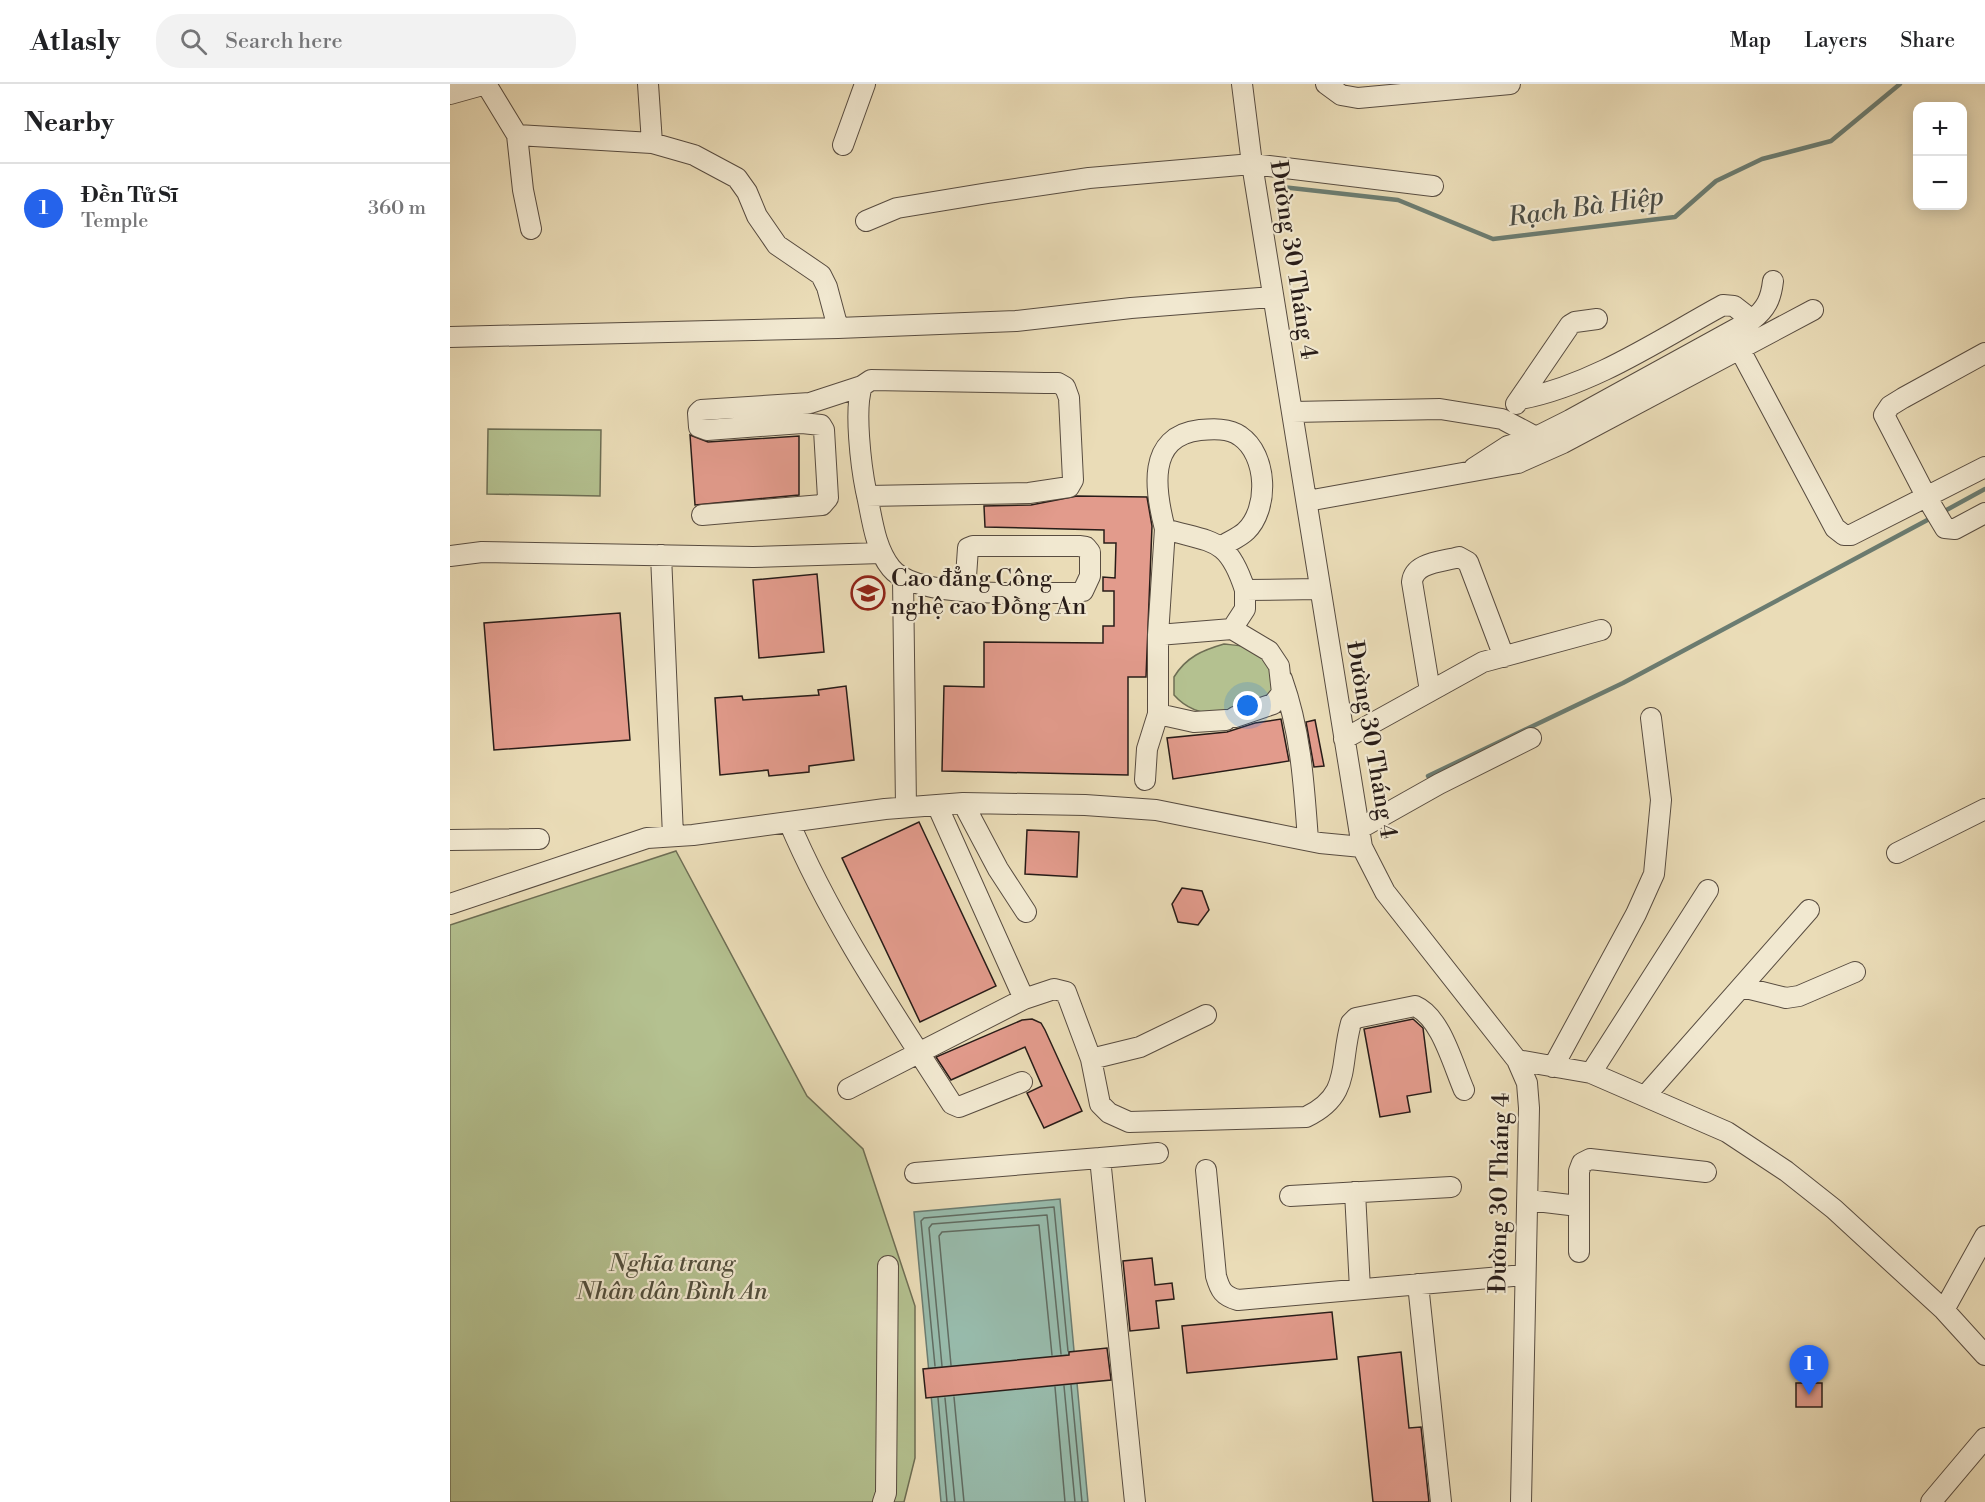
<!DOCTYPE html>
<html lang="en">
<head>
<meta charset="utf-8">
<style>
  body { margin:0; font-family:"Libre Bodoni",serif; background:#f2f2f2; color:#202124 }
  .controls { position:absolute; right:18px; top:18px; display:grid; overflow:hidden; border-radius:12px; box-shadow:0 3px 15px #0003 }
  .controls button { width:54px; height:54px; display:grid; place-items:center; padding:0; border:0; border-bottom:2px solid #e0e0e0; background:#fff; color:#202124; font:30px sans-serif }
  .you { position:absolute; left:798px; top:622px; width:21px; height:21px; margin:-15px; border:4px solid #fff; border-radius:50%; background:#1a73e8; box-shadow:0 0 0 9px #1a73e833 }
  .badge { display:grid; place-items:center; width:39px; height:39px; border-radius:50%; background:#2563eb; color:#fff; font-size:20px; font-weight:700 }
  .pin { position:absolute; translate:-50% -50px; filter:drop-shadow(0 2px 3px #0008) }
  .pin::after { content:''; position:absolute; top:32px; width:21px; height:18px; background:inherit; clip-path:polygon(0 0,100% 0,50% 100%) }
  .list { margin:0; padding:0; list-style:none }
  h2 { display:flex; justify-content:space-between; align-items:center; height:78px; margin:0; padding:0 24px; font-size:26px }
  h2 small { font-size:20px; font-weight:400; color:#757577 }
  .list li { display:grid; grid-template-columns:39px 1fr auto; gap:18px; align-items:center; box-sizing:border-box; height:90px; padding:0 24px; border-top:2px solid #e0e0e0 }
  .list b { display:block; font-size:22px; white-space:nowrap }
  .list p { margin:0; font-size:20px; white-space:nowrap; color:#757577 }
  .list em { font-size:20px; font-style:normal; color:#757577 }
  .icon { flex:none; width:33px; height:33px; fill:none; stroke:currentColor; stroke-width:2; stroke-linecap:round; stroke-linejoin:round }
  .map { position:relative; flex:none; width:1535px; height:1418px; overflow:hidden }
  header { display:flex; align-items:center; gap:36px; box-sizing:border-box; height:84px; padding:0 30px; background:#fff; border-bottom:2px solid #e0e0e0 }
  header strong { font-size:28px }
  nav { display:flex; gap:33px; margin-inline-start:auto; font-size:21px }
  .search { width:420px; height:54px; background:#f2f2f2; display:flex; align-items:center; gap:15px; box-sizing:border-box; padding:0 21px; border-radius:24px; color:#757577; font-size:22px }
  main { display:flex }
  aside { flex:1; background:#fff }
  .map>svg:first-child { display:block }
  .green { fill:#b4c190; stroke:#6e6e54; stroke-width:1.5 }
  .water { fill:#98bcad; stroke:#6b7c71; stroke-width:1.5 }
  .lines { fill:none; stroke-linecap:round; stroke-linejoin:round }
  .shore { stroke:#606c62; stroke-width:1.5 }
  .stream { stroke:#6b7c71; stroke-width:4.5 }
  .building { fill:#e29b8c; stroke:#281c18; stroke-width:1.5 }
  .minor-casing { stroke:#584c40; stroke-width:22 }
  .minor { stroke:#f1e8d0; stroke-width:20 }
  .labels { text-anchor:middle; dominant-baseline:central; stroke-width:4.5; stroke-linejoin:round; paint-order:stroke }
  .street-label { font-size:24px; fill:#281c18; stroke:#f1e8d0 }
  .poi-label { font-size:24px; fill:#281c18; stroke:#f1e8d0; text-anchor:start }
  .park-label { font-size:24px; font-style:italic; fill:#524e3c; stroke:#f1e8d0 }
  .water-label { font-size:26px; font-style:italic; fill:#4a4c45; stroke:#f1e8d0 }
</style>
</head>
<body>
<header>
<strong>Atlasly</strong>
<div class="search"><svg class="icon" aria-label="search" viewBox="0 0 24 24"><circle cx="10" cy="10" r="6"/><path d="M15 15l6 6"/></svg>Search here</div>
<nav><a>Map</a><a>Layers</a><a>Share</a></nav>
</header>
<main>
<aside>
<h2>Nearby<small></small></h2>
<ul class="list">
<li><span class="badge">1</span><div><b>Đền Tử Sĩ</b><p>Temple</p></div><em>360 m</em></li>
</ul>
</aside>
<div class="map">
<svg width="1535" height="1418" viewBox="0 0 1535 1418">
  <rect width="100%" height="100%" fill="#eadcb7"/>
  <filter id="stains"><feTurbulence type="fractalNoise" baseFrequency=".00333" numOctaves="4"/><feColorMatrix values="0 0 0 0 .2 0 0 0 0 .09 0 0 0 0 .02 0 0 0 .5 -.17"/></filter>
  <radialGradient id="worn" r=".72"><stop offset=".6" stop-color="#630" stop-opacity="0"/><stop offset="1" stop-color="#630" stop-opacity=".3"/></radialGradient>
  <path class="green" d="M 38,345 L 151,346 L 150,412 L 37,410 Z
    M 774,560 C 802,563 810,562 827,586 L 821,612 C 793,633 749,639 724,611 L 724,593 C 736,573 753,566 774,560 Z
    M 226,767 L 357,1012 L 413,1065 L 465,1222 L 465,1374 L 454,1418 L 0,1418 L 0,841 Z"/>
  <path class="water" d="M 610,1115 L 638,1418 L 491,1418 L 464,1128 Z"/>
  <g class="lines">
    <path class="shore" d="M 501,1281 L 489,1152 L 492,1148 L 589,1141 L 602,1271
      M 485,1282 L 471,1137 L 474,1134 L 604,1123 L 618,1267
      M 492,1282 L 479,1144 L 482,1140 L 597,1131 L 611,1270
      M 621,1301 L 632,1418
      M 614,1302 L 625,1418
      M 605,1303 L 615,1418
      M 504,1313 L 514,1418
      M 488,1314 L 497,1418
      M 495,1314 L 505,1418"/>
    <path class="stream" d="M 832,103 L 948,116 L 1043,155 L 1225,133 L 1266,97 L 1312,75 L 1381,57 L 1450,0
      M 1491,429 L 1535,405
      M 978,692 L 1173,599 L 1483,433"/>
  </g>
  <path class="building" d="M 240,351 L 258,358 L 349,352 L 349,411 L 245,421 Z
    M 627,412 L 697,413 L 702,442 L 696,593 L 678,593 L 678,691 L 492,687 L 494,602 L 534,603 L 534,558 L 653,559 L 653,542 L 664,542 L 664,507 L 653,507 L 653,493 L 665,494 L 666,459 L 654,459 L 654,446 L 535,443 L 534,422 L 581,421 Z
    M 367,490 L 374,568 L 309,574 L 303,496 Z
    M 170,529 L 180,656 L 44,666 L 34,539 Z
    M 396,602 L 404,676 L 359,682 L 359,688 L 319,692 L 318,686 L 270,691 L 265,614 L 292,612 L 293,616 L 369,611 L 368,606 Z
    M 831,635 L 839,677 L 723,695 L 717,654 L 777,648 L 805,639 Z
    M 865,636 L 874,682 L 864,683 L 856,638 Z
    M 469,738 L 546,902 L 470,938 L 392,774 Z
    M 577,746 L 629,748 L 627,793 L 575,790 Z
    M 732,804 L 752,807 L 759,826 L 748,841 L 728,838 L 722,820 Z
    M 582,935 L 591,939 L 595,946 L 632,1027 L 594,1044 L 577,1009 L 592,1002 L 575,963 L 501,996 L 486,973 L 572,936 Z
    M 963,935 L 973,944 L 981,1008 L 957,1012 L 960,1028 L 930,1033 L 914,945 Z
    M 702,1174 L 705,1201 L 722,1199 L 724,1215 L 706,1217 L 709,1244 L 680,1247 L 673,1177 Z
    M 882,1228 L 887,1275 L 737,1289 L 732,1242 Z
    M 657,1264 L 661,1296 L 476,1314 L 473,1285 L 619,1271 L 619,1268 Z
    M 951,1268 L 959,1344 L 971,1343 L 979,1418 L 923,1418 L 908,1273 Z
    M 1346,1299 L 1372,1299 L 1372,1323 L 1346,1323 Z"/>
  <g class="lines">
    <g class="minor-casing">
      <path id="minor" d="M 36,0 L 67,51 L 202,59 L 244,71 L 287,94 L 297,108 L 307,132 L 327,161 L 371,191 L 377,203 L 388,244
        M 198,0 L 202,59
        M 792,0 L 802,80 L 912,763 L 935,808 L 1067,976 L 1077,999 L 1079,1024 L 1071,1418
        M 876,0 L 891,11 L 908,14 L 1060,0
        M 0,10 L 36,0
        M 67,51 L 73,106 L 81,145
        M 393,61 L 415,0
        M 416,137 L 447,124 L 538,109 L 639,94 L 802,80 L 983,102
        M 0,253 L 388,244 L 566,237 L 681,224 L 823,213
        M 1289,264 L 1385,444 L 1394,451 L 1401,451 L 1535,383
        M 1535,269 L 1453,314 L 1440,322 L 1434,331 L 1477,414 L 1495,444 L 1505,445 L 1535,429
        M 1071,315 C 1143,301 1209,256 1273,221 L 1284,222 L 1302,236
        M 1066,320 L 1120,241 L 1125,238 L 1147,235
        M 843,328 L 990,325 L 1052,335 L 1086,353
        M 1024,384 L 1058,362 L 1086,353 L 1120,336 L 1302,236 C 1316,225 1321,215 1323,197
        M 417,412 L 579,409 L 619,403 L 623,396 L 619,314 L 615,303 L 608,299 L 595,299 L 421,296 L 412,302 C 404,325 411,382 416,407 C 422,432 424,463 441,484 C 466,516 581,508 622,509 L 633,507 L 640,492 L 640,468 L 636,463 L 629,462 L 523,462 L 518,464 L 515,507
        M 857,417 L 1068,379 L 1113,359 L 1363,226
        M 252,431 L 372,421 L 378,414 L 374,346 L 371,341 L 352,339 L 257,346 L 249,343 L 248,329 L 251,326 L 360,319 L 412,302
        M 715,445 L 708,551 L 708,630 L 744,638 L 776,636
        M 772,462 C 780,457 790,453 796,447 C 819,425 818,371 790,352 C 779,344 763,345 750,346 C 696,352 705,407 715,445 C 763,459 778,453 795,506 L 869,505
        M 211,471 L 223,752
        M 0,472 L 32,468 L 303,473 L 431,469
        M 453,495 L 456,723
        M 782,545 L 795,525 L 795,506
        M 708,551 L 782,545 L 819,567 L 829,582 L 832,609 L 823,620 L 785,633
        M 832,595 C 851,648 854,701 858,756
        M 980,607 L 962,498 C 964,478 992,478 1009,473 L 1018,478 L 1054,573
        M 894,655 L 1033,578 L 1151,546
        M 695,696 L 697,665 L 708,630
        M 513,719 L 548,785 L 576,828
        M 487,721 L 574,915 L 604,905 L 616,908 L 641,975 L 650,1020 L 659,1029 L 679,1038 L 856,1033 C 902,1011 889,981 901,939 L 906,934 L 965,922 C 991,933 1003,981 1014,1006
        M 339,738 C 382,839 443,928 502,1020 L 509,1023 L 572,998
        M 909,745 L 989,700 L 1081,654
        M 0,756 L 89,755
        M 1447,769 L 1535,725
        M 0,820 L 197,754 L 243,751 L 435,725 L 513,719 L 635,721 L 706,726 L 870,759 L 912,763
        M 1292,903 L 1336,914 L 1349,912 L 1405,888
        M 641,975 L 690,963 L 756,931
        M 1067,976 L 1141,989 L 1277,1048 L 1336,1087 L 1384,1125 L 1494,1226 L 1535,1271
        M 1103,983 L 1186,830 L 1204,790 L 1211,716 L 1201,634
        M 1141,989 L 1258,806
        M 398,1005 L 574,915
        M 1196,1011 L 1359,826
        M 756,1086 L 766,1192 C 770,1206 773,1212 788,1216 L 1074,1191
        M 465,1089 L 650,1074
        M 905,1108 L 910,1205
        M 840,1112 L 1001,1103
        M 1078,1116 L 1128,1122
        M 1129,1168 L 1129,1087 L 1132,1079 L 1140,1075 L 1256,1088
        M 968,1200 L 991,1418
        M 1494,1226 L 1535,1152
        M 433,1418 L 436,1409 L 438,1182
        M 685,1418 L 650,1074 L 708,1069
        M 1481,1418 L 1535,1354"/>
    </g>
    <use href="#minor" class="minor"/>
  </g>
  <defs>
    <g id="university-ring" transform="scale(1.725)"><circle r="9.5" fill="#f1e8d0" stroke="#8f2418" stroke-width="1.5"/><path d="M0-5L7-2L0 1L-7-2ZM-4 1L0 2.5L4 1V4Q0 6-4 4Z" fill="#8f2418"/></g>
  </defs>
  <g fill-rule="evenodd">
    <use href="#university-ring" x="418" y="509"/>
  </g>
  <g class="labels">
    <g class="street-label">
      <text transform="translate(843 176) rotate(81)">Đường 30 Tháng 4</text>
      <text transform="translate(921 656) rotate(80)">Đường 30 Tháng 4</text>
      <text transform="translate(1050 1109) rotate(-89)">Đường 30 Tháng 4</text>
    </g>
    <g class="poi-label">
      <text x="441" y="495">Cao đẳng Công<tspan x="441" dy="28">nghệ cao Đồng An</tspan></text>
    </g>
    <g class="park-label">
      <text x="222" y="1180">Nghĩa trang<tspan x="222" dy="28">Nhân dân Bình An</tspan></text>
    </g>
    <g class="water-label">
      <text transform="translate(1136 123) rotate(-8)">Rạch Bà Hiệp</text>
    </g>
  </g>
  <rect width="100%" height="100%" filter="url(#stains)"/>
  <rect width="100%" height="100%" fill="url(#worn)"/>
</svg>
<div class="controls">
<button>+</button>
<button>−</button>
</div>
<div class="you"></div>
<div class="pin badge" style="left:1359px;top:1311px">1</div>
</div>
</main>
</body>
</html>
